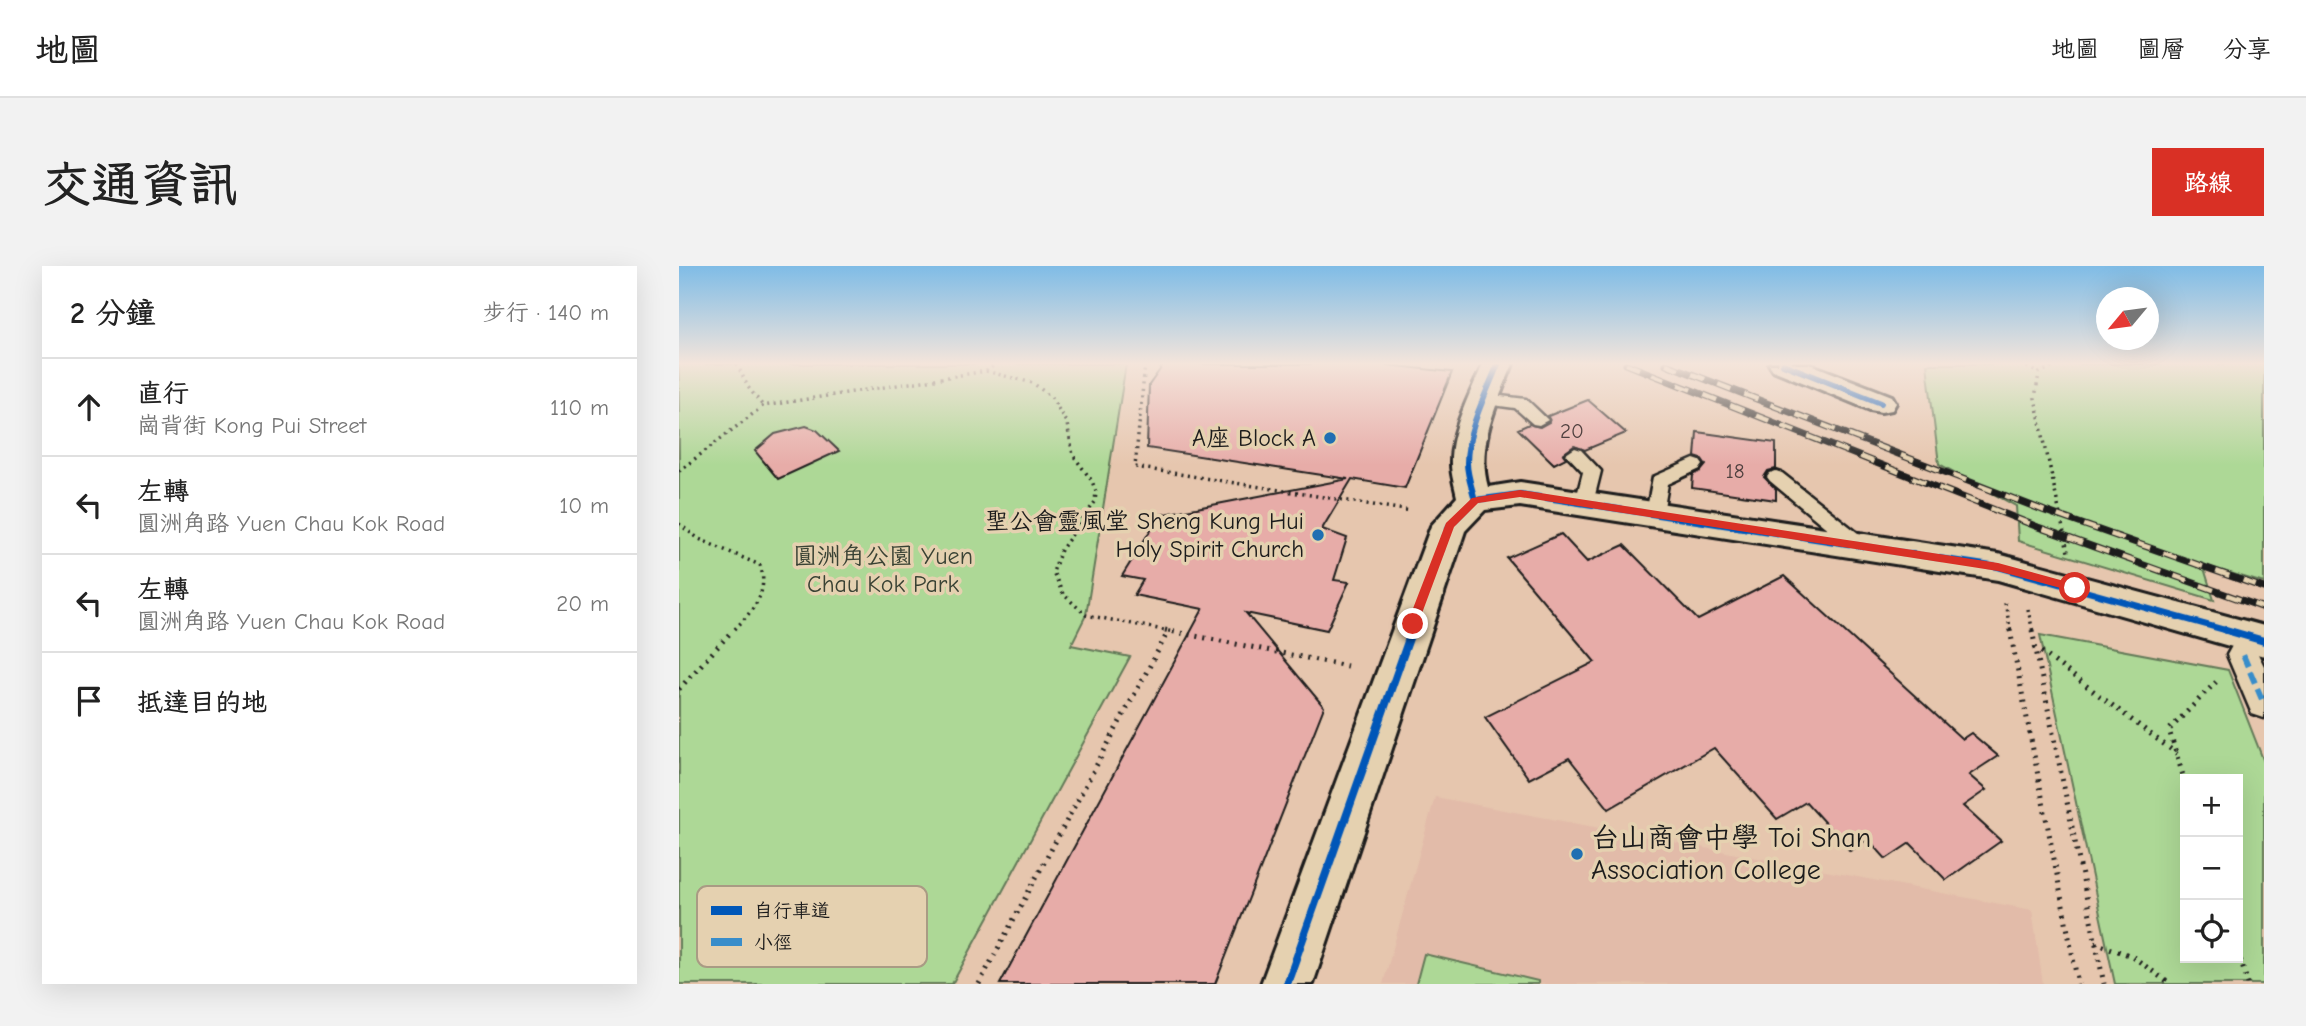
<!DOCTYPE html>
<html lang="zh-TW">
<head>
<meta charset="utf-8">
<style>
  body { margin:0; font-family:"Comic Neue","LXGW WenKai TC",sans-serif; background:#f2f2f2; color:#222 }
  .controls { position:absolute; right:21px; bottom:21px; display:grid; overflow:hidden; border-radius:0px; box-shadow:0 7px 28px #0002 }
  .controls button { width:63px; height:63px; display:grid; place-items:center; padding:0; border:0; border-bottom:2px solid #e0e0e0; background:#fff; color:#222; font:35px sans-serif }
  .compass { position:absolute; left:1417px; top:21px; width:63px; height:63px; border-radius:50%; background:#fff; box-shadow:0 7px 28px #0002; rotate:241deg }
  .stop { position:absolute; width:21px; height:21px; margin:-16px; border:5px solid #d93025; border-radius:50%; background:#fff }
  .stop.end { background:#d93025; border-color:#fff; box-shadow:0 2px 7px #0008 }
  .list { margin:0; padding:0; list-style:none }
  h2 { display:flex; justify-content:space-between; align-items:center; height:91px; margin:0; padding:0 28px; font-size:30px }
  h2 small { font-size:23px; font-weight:400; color:#767676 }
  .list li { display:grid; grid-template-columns:46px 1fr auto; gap:21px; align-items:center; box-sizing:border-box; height:98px; padding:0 28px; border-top:2px solid #e0e0e0 }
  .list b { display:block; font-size:26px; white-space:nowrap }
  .list p { margin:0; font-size:23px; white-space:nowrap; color:#767676 }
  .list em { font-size:23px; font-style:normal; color:#767676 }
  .icon { flex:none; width:38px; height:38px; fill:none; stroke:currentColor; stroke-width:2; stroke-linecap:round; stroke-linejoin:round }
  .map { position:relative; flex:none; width:1585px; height:718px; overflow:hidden; border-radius:0px }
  header { display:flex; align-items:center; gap:42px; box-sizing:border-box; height:98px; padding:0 35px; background:#fff; border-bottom:2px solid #e0e0e0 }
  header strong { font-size:33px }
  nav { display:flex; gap:38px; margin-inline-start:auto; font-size:24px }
  .intro { display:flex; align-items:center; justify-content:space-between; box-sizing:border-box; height:168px; padding:0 42px }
  h1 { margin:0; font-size:49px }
  .button { padding:18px 32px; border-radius:0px; background:#d93025; color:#fff; font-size:24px; font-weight:700 }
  main { display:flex; gap:42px; padding:0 42px }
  aside { flex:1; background:#fff; border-radius:0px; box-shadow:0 7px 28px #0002 }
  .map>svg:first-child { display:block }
  .built { fill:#e2bba9 }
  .green { fill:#add896; stroke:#647a59; stroke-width:2; fill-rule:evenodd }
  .building { fill:#e7aca8; stroke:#1c1c1c; stroke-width:2 }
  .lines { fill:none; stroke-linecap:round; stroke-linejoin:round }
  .service-casing { stroke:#1c1c1c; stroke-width:5 }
  .pedestrian-casing { stroke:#1c1c1c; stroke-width:5 }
  .minor-casing { stroke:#1c1c1c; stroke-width:6 }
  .path-far1 { stroke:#1c1c1c; stroke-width:3.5; stroke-dasharray:2 4.5; stroke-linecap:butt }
  .path { stroke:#1c1c1c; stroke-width:5; stroke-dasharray:2 6; stroke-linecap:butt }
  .service { fill:#e5d1b0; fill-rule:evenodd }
  .pedestrian { fill:#e5d1b0; fill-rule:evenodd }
  .minor { fill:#e5d1b0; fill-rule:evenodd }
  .rail-casing { stroke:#1c1c1c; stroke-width:7 }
  .rail { stroke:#e5d1b0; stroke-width:4.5; stroke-dasharray:14; stroke-linecap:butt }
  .quiet { stroke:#388dca; stroke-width:6; stroke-dasharray:12 6; stroke-linecap:butt }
  .cycleway-far1-casing { stroke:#e5d1b0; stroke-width:10 }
  .cycleway-casing { stroke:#e5d1b0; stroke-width:12 }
  .cycleway-far1 { stroke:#0057b8; stroke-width:6 }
  .cycleway { stroke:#0057b8; stroke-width:8 }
  .route { fill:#d93025 }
  .poi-dot { fill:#1f6fb2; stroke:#e5d1b0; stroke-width:2.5 }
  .labels { text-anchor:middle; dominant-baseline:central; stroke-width:7; stroke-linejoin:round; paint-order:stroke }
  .number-label { font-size:21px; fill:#4f403f }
  .poi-label { font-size:24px; fill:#1c1c1c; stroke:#e5d1b0; text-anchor:end }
  .park-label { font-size:24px; fill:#394234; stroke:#e5d1b0 }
  .near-poi-label { font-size:28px; fill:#1c1c1c; stroke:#e5d1b0; text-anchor:start }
  .key { fill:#e5d1b0; stroke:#a99b84; stroke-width:2 }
  .key-label { font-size:19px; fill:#1c1c1c }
</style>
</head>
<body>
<header>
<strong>地圖</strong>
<nav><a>地圖</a><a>圖層</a><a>分享</a></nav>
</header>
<div class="intro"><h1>交通資訊</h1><a class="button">路線</a></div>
<main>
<aside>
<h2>2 分鐘<small>步行 · 140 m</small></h2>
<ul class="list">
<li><svg class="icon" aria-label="ahead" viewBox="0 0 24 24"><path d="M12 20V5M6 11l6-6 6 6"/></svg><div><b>直行</b><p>崗背街 Kong Pui Street</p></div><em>110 m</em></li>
<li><svg class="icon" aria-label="left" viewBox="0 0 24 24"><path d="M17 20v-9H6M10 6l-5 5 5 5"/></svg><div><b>左轉</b><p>圓洲角路 Yuen Chau Kok Road</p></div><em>10 m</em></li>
<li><svg class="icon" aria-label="left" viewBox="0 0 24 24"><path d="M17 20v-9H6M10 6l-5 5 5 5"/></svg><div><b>左轉</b><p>圓洲角路 Yuen Chau Kok Road</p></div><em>20 m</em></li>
<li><svg class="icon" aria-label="arrive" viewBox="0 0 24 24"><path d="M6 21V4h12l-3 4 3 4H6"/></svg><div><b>抵達目的地</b></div></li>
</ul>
</aside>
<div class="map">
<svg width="1585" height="718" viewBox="0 0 1585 718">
  <rect width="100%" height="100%" fill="#e6c6ae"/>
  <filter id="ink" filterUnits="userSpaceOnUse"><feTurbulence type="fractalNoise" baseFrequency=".0143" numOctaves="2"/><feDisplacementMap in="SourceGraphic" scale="14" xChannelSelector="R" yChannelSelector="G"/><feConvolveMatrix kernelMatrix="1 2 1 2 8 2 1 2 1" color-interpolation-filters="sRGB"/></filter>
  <g filter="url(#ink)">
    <path class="built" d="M 756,531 L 1353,644 L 1364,718 L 704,718 Z"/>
    <path class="green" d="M 0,98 L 447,98 L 407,349 L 392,379 L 451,391 L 273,718 L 0,718 Z
      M 1248,98 L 1585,98 L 1585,317 L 1524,299 L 1535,334 L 1339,275 L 1337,240 L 1260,198 Z
      M 1361,369 L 1549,404 L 1585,496 L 1585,718 L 1436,718 ZM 1506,513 L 1559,513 L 1559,692 L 1506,692 Z
      M 745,688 L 859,715 L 859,718 L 737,718 Z"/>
    <path class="building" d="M 485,98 L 699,98 L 773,106 L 726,222 L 673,213 L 643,263 L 668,272 L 655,314 L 670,316 L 648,364 L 567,347 L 645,441 L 536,718 L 321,718 L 524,343 L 455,329 L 464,314 L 443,310 L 481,249 L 669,213 L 468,182 L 470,119 Z
      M 909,134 L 947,167 L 906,184 L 895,180 L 884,188 L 887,192 L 875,198 L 839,163 L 850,158 L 861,161 L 870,156 L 869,150 Z
      M 127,160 L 138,164 L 160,185 L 99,213 L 76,185 L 96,168 Z
      M 1018,166 L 1097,177 L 1097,203 L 1089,205 L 1085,211 L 1097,223 L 1097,234 L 1013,222 L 1014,209 L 1022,205 L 1027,199 L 1023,193 L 1016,191 Z
      M 882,268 L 908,296 L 945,279 L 1019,354 L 1105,310 L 1283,473 L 1292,467 L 1319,490 L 1290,509 L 1307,524 L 1284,540 L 1322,575 L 1267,614 L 1231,577 L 1207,593 L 1189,573 L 1171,585 L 1127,536 L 1098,553 L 1035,482 L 930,543 L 890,492 L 850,513 L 806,451 L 916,396 L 828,292 Z"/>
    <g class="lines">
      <g class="service-casing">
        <path id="service" d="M 805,128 L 847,133 L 869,154 L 860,159 L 854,158 L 836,142 L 799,137 L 797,133 Z
          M 896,182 L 902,184 L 922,205 L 914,237 L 912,242 L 898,242 L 896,237 L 904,206 L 887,188 Z
          M 1015,193 L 1021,195 L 1024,199 L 1021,203 L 989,218 L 983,253 L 969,253 L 967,248 L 974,211 Z
          M 1097,205 L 1103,207 L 1189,275 L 1192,280 L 1189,285 L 1175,285 L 1091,215 L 1088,211 L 1091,207 Z"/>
      </g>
      <g class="pedestrian-casing">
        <path id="pedestrian" d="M 1564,376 L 1575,380 L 1585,400 L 1585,452 L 1573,448 L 1548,389 L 1553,380 Z"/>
      </g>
      <g class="minor-casing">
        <path id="minor" d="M 804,98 L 834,98 C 818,137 797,179 809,221 L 841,216 L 1319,288 L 1585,360 L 1585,390 L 1319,314 L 841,240 L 806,244 L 786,265 L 634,718 L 582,718 L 752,260 L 778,231 C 776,220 772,209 772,198 C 771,165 791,128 804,98 Z
          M 1090,98 L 1131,98 L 1213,130 L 1217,137 L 1213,144 L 1202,146 L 1191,144 L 1094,104 Z"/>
      </g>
      <path class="path-far1" d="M 58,98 L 69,121 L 84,140
        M 466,98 L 456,201 L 732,245
        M 1342,98 L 1360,107
        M 1379,98 L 1360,107 L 1356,132 L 1389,286
        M 307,105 L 354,117 L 373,132 L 388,158 L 394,189 L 413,215 L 417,226 L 416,236 L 382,284 L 374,306 L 384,328 L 407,349 L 495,366
        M 0,205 L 84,140 L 307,105 L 317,98
        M 0,258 L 20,273 L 81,299 C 91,328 72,346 53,366
        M 1326,337 L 1332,366
        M 1349,343 L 1354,366"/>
      <path class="path" d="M 486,364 L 668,400
        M 1331,364 L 1399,718
        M 1353,364 L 1425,718
        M 1356,381 L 1498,488
        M 0,423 L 54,364
        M 1506,516 L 1490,464 L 1537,416
        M 1416,677 L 1453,690 L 1491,718
        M 1559,686 L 1569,718
        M 300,718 L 489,366"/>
      <use href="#service" class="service"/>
      <use href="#pedestrian" class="pedestrian"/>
      <use href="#minor" class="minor"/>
      <g class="rail-casing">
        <path id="rail" d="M 947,98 L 1359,261 L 1585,342
          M 987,98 L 1366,245 L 1585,322"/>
      </g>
      <use href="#rail" class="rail"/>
      <path class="quiet" d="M 1564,389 L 1585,438"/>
      <g class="cycleway-far1-casing">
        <path id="cycleway-far1" d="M 1104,98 L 1202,137
          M 796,234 L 841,228 L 1319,301 L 1553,366
          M 732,366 L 770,260 L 796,234 C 793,222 788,209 788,197 C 788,164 807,128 819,98"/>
      </g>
      <g class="cycleway-casing">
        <path id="cycleway" d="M 1547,364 L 1585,375
          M 608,718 L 733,364"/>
      </g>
      <use href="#cycleway-far1" class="cycleway-far1"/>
      <use href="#cycleway" class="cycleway"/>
    </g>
  </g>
  <linearGradient id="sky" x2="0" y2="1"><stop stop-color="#7fbce6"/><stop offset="0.49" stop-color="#f4e5db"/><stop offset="1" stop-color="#f4e5db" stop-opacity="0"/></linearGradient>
  <rect width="1585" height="199" fill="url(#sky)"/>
  <path class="route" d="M 841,224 L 1319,297 L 1396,318 L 1402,322 L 1396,326 L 1319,305 L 841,231 L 799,237 L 775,261 L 739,358 L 738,361 L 730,361 L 728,358 L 767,257 L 793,232 Z"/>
  <g class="poi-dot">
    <circle cx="651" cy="172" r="7"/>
    <circle cx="639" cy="269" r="7"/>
    <circle cx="898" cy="588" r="7"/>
  </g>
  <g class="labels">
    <g class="number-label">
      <text x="893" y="165">20</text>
      <text x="1056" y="205">18</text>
    </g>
    <g class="poi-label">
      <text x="637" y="172">A座 Block A</text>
      <text x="625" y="255">聖公會靈風堂 Sheng Kung Hui<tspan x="625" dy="28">Holy Spirit Church</tspan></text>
    </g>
    <g class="park-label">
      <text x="204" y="290">圓洲角公園 Yuen<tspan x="204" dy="28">Chau Kok Park</tspan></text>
    </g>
    <g class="near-poi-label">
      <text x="912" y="572">台山商會中學 Toi Shan<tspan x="912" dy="32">Association College</tspan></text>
    </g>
  </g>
  <rect x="18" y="620" width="230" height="81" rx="10" class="key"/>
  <rect x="32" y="640" width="31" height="9" fill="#0057b8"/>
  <rect x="32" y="672" width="31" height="8" fill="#388dca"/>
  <g class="key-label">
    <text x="75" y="651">自行車道</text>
    <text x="75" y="683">小徑</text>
  </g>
</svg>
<div class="controls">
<button>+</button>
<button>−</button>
<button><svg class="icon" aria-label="locate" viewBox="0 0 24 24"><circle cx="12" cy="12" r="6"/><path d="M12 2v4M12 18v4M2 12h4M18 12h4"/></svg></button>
</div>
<svg class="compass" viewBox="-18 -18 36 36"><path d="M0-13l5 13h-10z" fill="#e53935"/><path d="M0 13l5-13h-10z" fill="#767676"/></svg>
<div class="stop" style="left:1396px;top:322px"></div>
<div class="stop end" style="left:734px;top:358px"></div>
</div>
</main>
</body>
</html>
